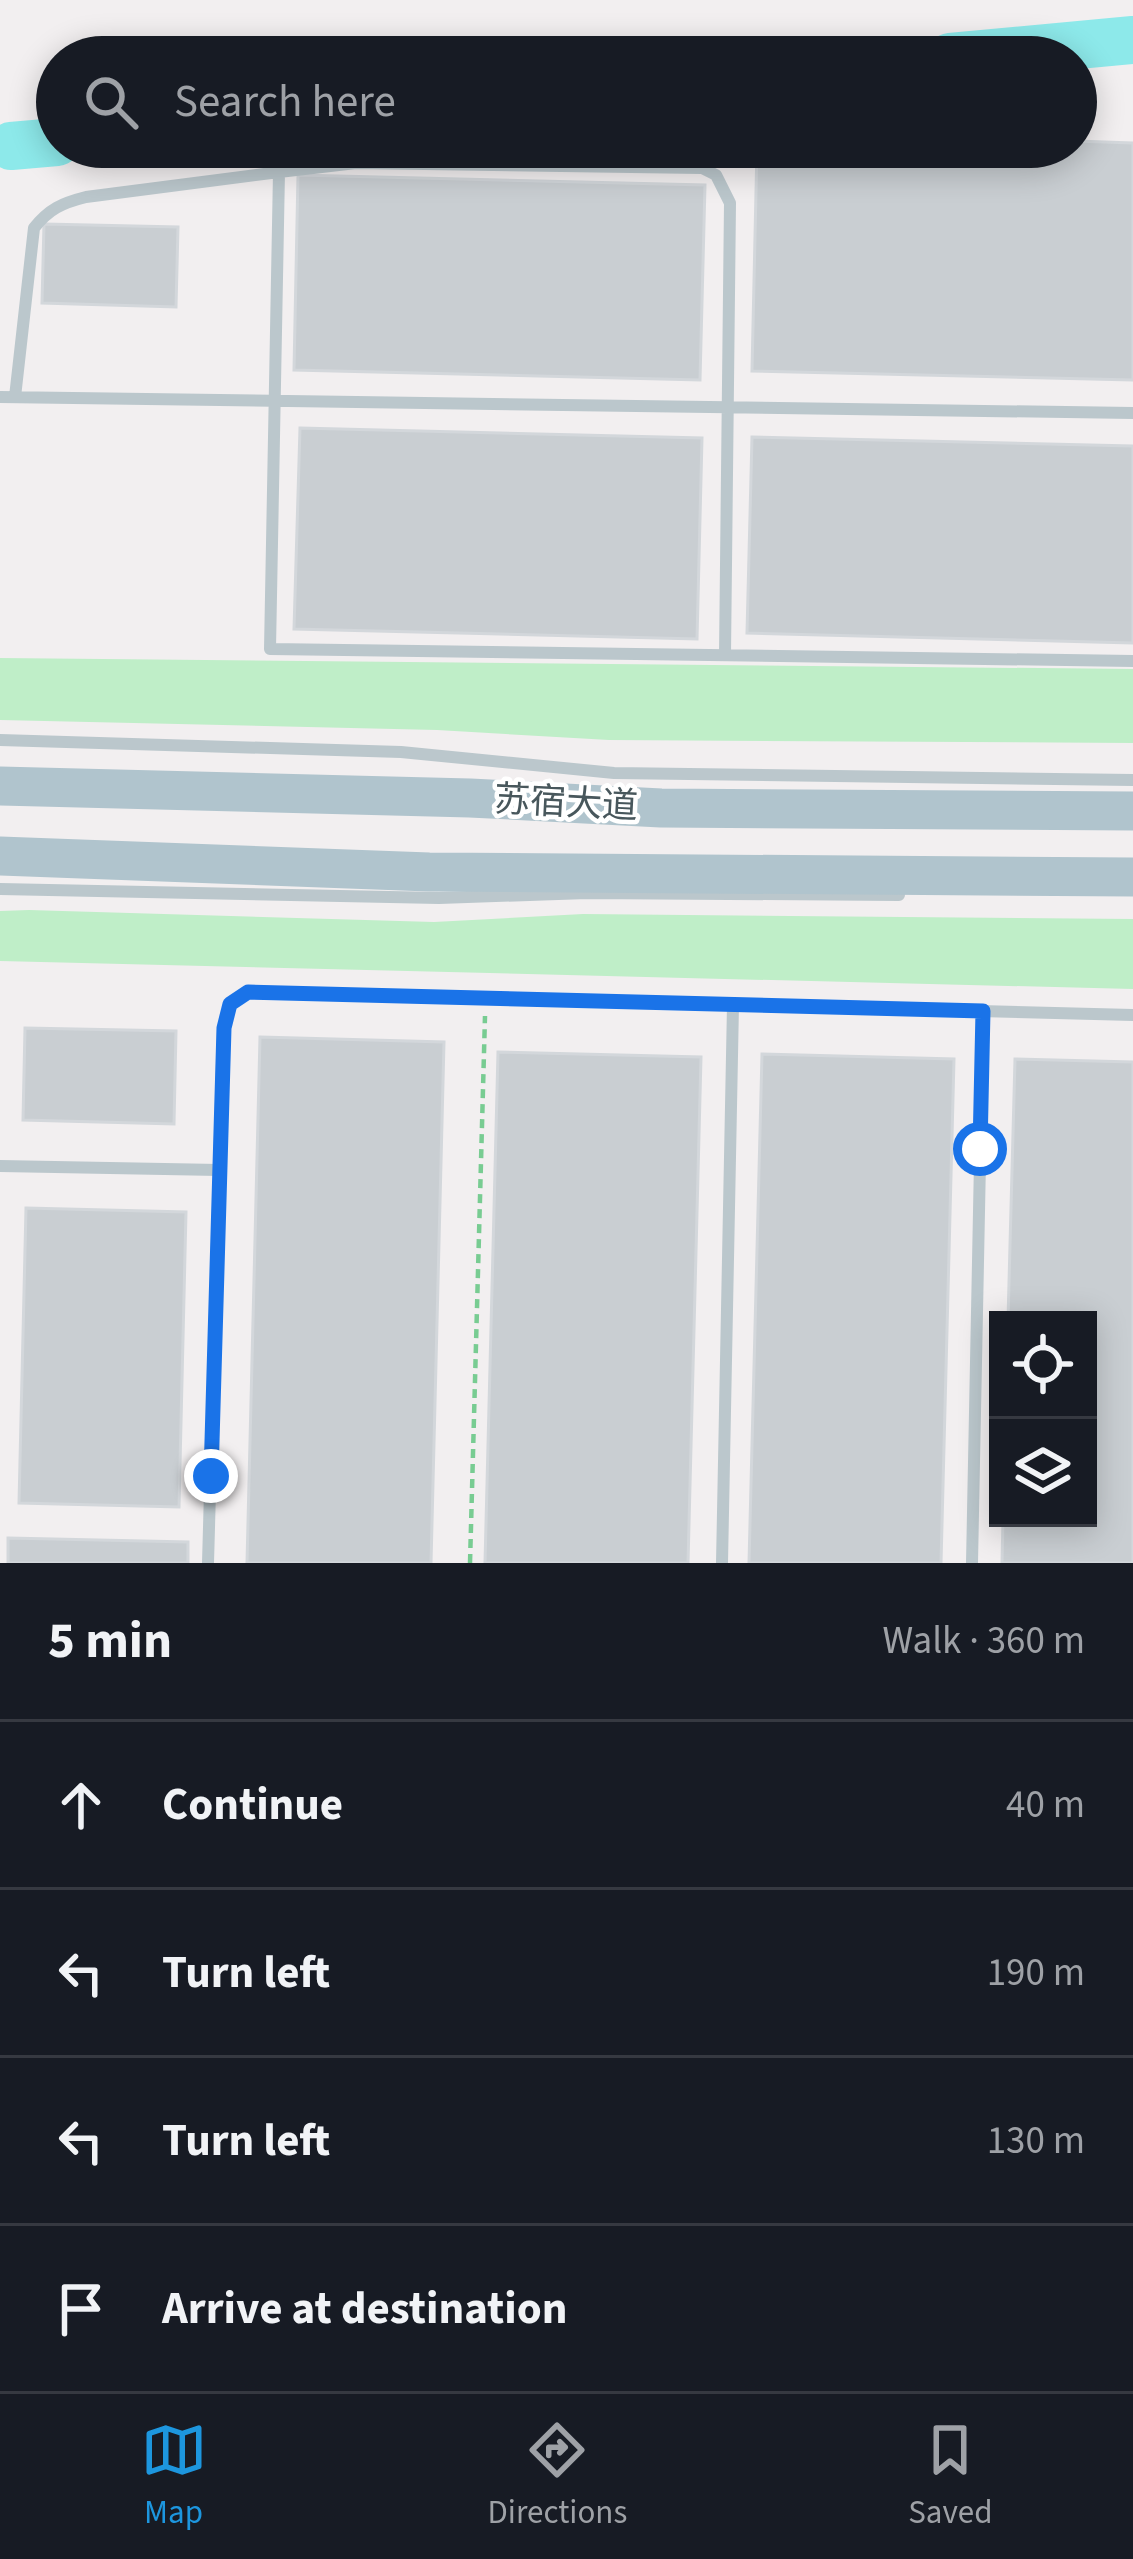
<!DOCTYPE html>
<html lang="en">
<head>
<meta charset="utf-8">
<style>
  body { margin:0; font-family:"Source Sans 3","Noto Sans SC",sans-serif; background:#242831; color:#f1f3f6 }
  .controls { position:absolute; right:36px; bottom:36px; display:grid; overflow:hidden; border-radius:0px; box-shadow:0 6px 30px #0003 }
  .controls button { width:108px; height:108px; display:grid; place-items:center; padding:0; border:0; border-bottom:3px solid #363941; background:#171b24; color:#f1f3f6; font:60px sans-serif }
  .stop { position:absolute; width:36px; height:36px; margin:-27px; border:9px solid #1a73e8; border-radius:50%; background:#fff }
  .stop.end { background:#1a73e8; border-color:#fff; box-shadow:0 3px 12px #0008 }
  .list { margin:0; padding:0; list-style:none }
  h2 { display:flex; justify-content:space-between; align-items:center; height:156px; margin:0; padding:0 48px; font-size:51px }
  h2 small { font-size:39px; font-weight:400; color:#9ea1a6 }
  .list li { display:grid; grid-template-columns:78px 1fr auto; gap:36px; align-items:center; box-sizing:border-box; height:168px; padding:0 48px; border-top:3px solid #363941 }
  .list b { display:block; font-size:45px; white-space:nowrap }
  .list em { font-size:39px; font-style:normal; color:#9ea1a6 }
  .icon { flex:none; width:66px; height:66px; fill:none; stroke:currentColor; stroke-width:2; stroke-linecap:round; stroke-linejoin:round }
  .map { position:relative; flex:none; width:1133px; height:1563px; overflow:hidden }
  .search { position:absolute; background:#171b24; box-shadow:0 6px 30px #0003; left:36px; right:36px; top:36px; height:132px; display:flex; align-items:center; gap:30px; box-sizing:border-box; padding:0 42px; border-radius:66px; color:#9ea1a6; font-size:45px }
  .sheet { height:828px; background:#171b24 }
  nav { display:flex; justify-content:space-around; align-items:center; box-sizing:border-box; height:168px; border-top:3px solid #363941; background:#171b24; font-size:33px; color:#9ea1a6 }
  nav a { display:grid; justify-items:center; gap:6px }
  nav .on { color:#1d96de }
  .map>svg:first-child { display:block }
  .green { fill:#bfeec8 }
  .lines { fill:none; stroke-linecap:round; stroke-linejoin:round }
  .river { stroke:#8de9ea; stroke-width:48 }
  .building { fill:#c9ced2; stroke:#d3d7db; stroke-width:3 }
  .path { stroke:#78cc92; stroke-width:4.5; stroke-dasharray:9 6; stroke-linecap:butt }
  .lane { stroke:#bbc7cc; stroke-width:12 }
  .primary { stroke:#b0c4cd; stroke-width:39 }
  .route { stroke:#1a73e8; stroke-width:15 }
  .labels { text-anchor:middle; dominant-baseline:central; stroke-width:9; stroke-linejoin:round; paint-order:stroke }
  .street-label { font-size:36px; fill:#48575c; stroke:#fff }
</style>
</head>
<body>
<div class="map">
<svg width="1133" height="1563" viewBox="0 0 1133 1563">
  <rect width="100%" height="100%" fill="#f2eff0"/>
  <path class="green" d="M 0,658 L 1133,669 L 1133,743 L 609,740 L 437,730 L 0,720 Z
    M 29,910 L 434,922 L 583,914 L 1133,919 L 1133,989 L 0,961 L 0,911 Z"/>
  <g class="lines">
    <path class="river" d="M 950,57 L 1133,40
      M 11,146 L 57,142"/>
  </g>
  <path class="building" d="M 1076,141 L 1133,143 L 1133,380 L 752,371 L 757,147 L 1076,147 Z
    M 298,175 L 705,185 L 700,380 L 294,370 Z
    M 44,224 L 178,227 L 176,307 L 42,303 Z
    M 300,428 L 702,438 L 697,639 L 294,629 Z
    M 752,437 L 1133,446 L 1133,643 L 747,633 Z
    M 25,1028 L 176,1031 L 174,1124 L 23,1120 Z
    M 260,1037 L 444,1042 L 431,1563 L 247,1563 Z
    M 498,1052 L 701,1057 L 688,1563 L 485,1563 Z
    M 762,1054 L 954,1059 L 941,1563 L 749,1563 Z
    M 1015,1059 L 1133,1062 L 1133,1563 L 1002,1563 L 1003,1518 L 1088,1518 L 1088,1320 L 1008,1320 Z
    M 26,1208 L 186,1212 L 179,1507 L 19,1503 Z
    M 8,1538 L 188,1542 L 188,1563 L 8,1563 Z"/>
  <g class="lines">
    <path class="path" d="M 470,1563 L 485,1016"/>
    <path class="lane" d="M 279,172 L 356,163 L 702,168 L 716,175 L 730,203 L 725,655
      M 0,397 L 1133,413
      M 15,397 L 34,228 C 49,209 62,203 86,197 L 279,172 L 270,649 L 1133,661
      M 0,740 L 401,752 L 614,773 L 1133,780
      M 0,889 L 439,898 L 587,893 L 899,895
      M 0,1166 L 219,1170
      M 208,1563 L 223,1028 L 230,1004 L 248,992 L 1133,1015
      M 722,1563 L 733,1005
      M 972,1563 L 983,1011"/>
    <path class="primary" d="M 0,786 L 470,798 L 661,808 L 1133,811
      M 0,856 L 429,872 L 1133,877"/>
  </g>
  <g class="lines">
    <path class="route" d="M 211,1476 L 224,1028 L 230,1004 L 248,992 L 983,1011 L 980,1149"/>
  </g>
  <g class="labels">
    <g class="street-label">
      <text transform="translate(566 803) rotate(3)">苏宿大道</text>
    </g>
  </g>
</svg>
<div class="controls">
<button><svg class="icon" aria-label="locate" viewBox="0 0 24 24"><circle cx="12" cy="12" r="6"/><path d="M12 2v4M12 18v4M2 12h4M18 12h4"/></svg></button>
<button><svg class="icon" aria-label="layers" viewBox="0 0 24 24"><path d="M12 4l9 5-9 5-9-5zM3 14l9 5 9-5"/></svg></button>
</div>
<div class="stop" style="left:980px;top:1149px"></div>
<div class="stop end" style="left:211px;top:1476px"></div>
<div class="search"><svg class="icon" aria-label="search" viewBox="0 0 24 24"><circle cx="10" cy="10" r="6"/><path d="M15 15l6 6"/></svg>Search here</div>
</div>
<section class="sheet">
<h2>5 min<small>Walk · 360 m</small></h2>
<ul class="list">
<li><svg class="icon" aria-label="ahead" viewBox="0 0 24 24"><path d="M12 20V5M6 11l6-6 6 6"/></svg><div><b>Continue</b></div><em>40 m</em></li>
<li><svg class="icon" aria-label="left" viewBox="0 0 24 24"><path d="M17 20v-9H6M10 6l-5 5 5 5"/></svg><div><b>Turn left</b></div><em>190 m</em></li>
<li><svg class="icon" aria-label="left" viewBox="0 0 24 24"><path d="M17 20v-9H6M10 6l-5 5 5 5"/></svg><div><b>Turn left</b></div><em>130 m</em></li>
<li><svg class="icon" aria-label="arrive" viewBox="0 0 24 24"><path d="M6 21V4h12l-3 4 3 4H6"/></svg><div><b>Arrive at destination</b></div></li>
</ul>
</section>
<nav>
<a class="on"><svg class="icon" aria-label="map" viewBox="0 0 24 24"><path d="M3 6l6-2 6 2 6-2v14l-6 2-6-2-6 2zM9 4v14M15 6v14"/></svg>Map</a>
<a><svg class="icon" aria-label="directions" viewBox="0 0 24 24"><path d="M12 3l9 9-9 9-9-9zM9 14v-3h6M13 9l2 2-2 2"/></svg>Directions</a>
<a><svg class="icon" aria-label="saved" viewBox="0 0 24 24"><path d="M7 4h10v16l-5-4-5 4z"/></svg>Saved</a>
</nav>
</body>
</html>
